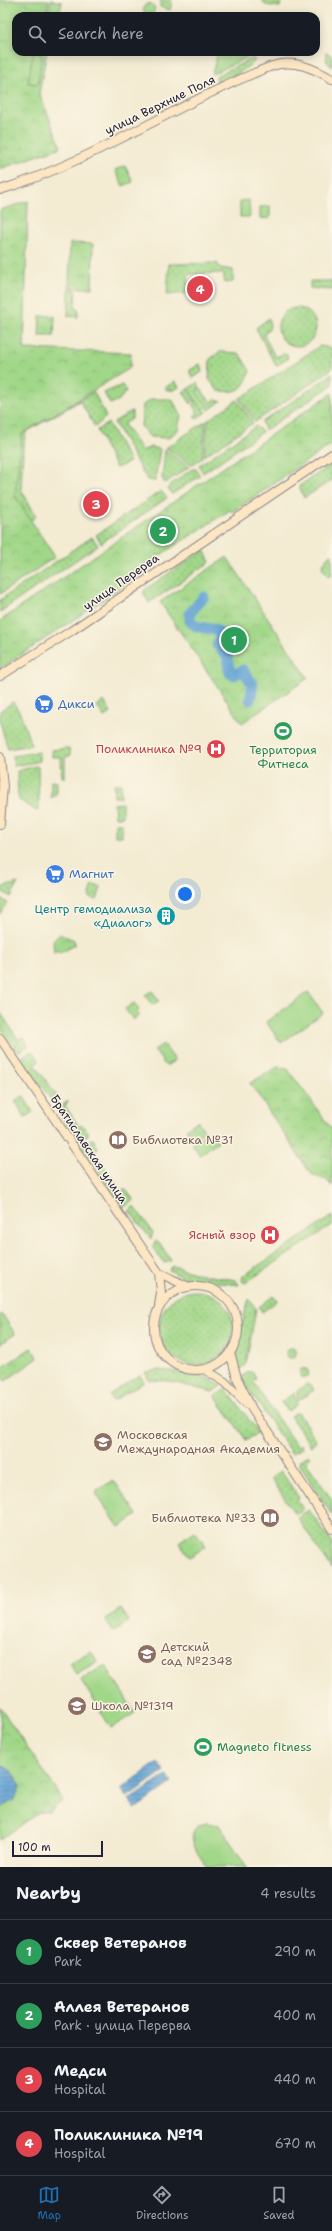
<!DOCTYPE html>
<html lang="en">
<head>
<meta charset="utf-8">
<style>
  body { margin:0; font-family:"Shantell Sans",sans-serif; background:#20242c; color:#f1f3f6 }
  .scale { position:absolute; left:12px; bottom:10px; width:91px; box-sizing:border-box; padding-left:4px; border:2px solid #22223b; border-top:0; font-size:11px; line-height:14px; white-space:nowrap; color:#22223b; -webkit-text-stroke:3px #fcf5e5; paint-order:stroke }
  .you { position:absolute; left:185px; top:894px; width:14px; height:14px; margin:-10px; border:3px solid #fff; border-radius:50%; background:#1a73e8; box-shadow:0 0 0 6px #1a73e833 }
  .badge { display:grid; place-items:center; width:26px; height:26px; border-radius:50%; background:#1f6fb2; color:#fff; font-size:13px; font-weight:700 }
  .pin { position:absolute; translate:-50% -50%; border:2px solid #fff; box-shadow:0 1px 4px #0006 }
  .list { margin:0; padding:0; list-style:none }
  h2 { display:flex; justify-content:space-between; align-items:center; height:52px; margin:0; padding:0 16px; font-size:17px }
  h2 small { font-size:13px; font-weight:400; color:#9ea1a6 }
  .list li { display:grid; grid-template-columns:26px 1fr auto; gap:12px; align-items:center; box-sizing:border-box; height:64px; padding:0 16px; border-top:1px solid #363941 }
  .list b { display:block; font-size:15px; white-space:nowrap }
  .list p { margin:0; font-size:13px; white-space:nowrap; color:#9ea1a6 }
  .list em { font-size:13px; font-style:normal; color:#9ea1a6 }
  .icon { flex:none; width:22px; height:22px; fill:none; stroke:currentColor; stroke-width:2; stroke-linecap:round; stroke-linejoin:round }
  .map { position:relative; flex:none; width:332px; height:1867px; overflow:hidden }
  .search { position:absolute; background:#171b24; box-shadow:0 2px 10px #0003; left:12px; right:12px; top:12px; height:44px; display:flex; align-items:center; gap:10px; box-sizing:border-box; padding:0 14px; border-radius:12px; color:#9ea1a6; font-size:15px }
  .sheet { height:308px; background:#171b24 }
  nav { display:flex; justify-content:space-around; align-items:center; box-sizing:border-box; height:56px; border-top:1px solid #363941; background:#171b24; font-size:11px; color:#9ea1a6 }
  nav a { display:grid; justify-items:center; gap:2px }
  nav .on { color:#1f6fb2 }
  .map>svg:first-child { display:block }
  .grass { fill:url(#grass-dots); stroke:#627c62 }
  .park { fill:url(#park-crowns); stroke:#627c62 }
  .pitch { fill:#a1d788; stroke:#627c62 }
  .water { fill:url(#water-rules); stroke:#426287 }
  .lines { fill:none; stroke-linecap:round; stroke-linejoin:round }
  .river { stroke:#61a1d3; stroke-width:11 }
  .secondary-casing { stroke:#8a8686; stroke-width:10 }
  .secondary { stroke:#fce6c4; stroke-width:8 }
  .labels { text-anchor:middle; dominant-baseline:central; stroke-width:3; stroke-linejoin:round; paint-order:stroke }
  .street-label { font-size:12px; fill:#22223b; stroke:#fcf5e5 }
  .shop-label { font-size:12px; fill:#366cbe; stroke:#fcf5e5; text-anchor:start }
  .health-label { font-size:12px; fill:#be3a42; stroke:#fcf5e5; text-anchor:end }
  .leisure-label { font-size:12px; fill:#27864d; stroke:#fcf5e5 }
  .culture-label { font-size:12px; fill:#0d838f; stroke:#fcf5e5; text-anchor:end }
  .education-label { font-size:12px; fill:#785e54; stroke:#fcf5e5; text-anchor:start }
</style>
</head>
<body>
<div class="map">
<svg width="332" height="1867" viewBox="0 0 332 1867">
  <defs>
    <pattern id="grass-dots" width="8" height="8" patternUnits="userSpaceOnUse"><rect width="8" height="8" fill="#a1d788"/><path d="M2 2h.1M6 6h.1" fill="none" stroke="#8ab876" stroke-width="1.8" stroke-linecap="round"/></pattern>
    <pattern id="park-crowns" width="20" height="18" patternUnits="userSpaceOnUse"><rect width="20" height="18" fill="#a1d788"/><path d="M2 6a3 3 0 1 1 6 0M12 15a3 3 0 1 1 6 0" fill="none" stroke="#8ab876"/></pattern>
    <pattern id="water-rules" width="6" height="5" patternUnits="userSpaceOnUse"><rect width="6" height="5" fill="#61a1d3"/><path d="M0 2.5h6" fill="none" stroke="#5083ac"/></pattern>
  </defs>
  <rect width="100%" height="100%" fill="#fcf5e5"/>
  <filter id="ink" filterUnits="userSpaceOnUse"><feTurbulence type="fractalNoise" baseFrequency=".025" numOctaves="2"/><feDisplacementMap in="SourceGraphic" scale="8" xChannelSelector="R" yChannelSelector="G"/><feConvolveMatrix kernelMatrix="1 2 1 2 8 2 1 2 1" color-interpolation-filters="sRGB"/></filter>
  <filter id="wash" filterUnits="userSpaceOnUse"><feTurbulence type="fractalNoise" baseFrequency=".012" numOctaves="4" result="noise"/><feDisplacementMap in="SourceGraphic" scale="16" xChannelSelector="R" yChannelSelector="G"/><feGaussianBlur stdDeviation="0.9" result="paint"/><feColorMatrix in="noise" values="0 0 0 0 0 0 0 0 0 0 0 0 0 0 0 0 0 1.4 0 .05"/><feComposite in="paint" operator="in"/></filter>
  <g filter="url(#wash)">
    <rect width="100%" height="100%" fill="#f3ebd2"/>
    <path class="grass" d="M 262,0 L 281,0 L 280,7 L 265,5 Z
      M 326,52 L 332,56 L 332,67 L 327,62 Z
      M 253,58 L 255,61 L 239,73 L 218,83 L 216,76 Z
      M 217,263 L 220,268 L 233,270 L 233,282 L 225,283 L 223,273 L 190,274 L 188,276 L 188,293 L 167,295 L 169,264 Z
      M278 327a19 19 0 1 1 38 0a19 19 0 1 1-38 0Z
      M 269,318 L 270,327 L 264,335 L 275,357 L 283,354 L 288,355 L 287,359 L 276,366 L 256,328 Z
      M 320,346 L 332,348 L 332,369 L 255,422 L 239,399 Z
      M 220,352 L 239,353 L 250,371 C 243,390 239,393 218,391 L 209,379 L 210,359 Z
      M 200,364 L 202,372 L 193,378 L 190,373 L 190,370 Z
      M 332,374 L 332,385 L 265,430 L 262,422 Z
      M 175,381 L 179,387 L 174,390 L 167,390 L 165,388 Z
      M 199,386 L 211,403 L 215,400 L 221,401 L 209,410 L 206,406 L 208,405 L 197,394 Z
      M 188,389 L 194,398 L 191,404 L 183,392 Z
      M 94,392 L 106,417 L 95,427 L 80,401 L 26,432 L 23,449 L 21,489 L 36,516 L 29,522 L 0,475 L 16,424 L 63,405 L 69,406 Z
      M 152,399 L 172,399 L 181,415 L 178,430 L 168,438 L 150,437 L 141,426 L 143,405 Z
      M 195,400 L 206,412 L 197,418 L 194,416 L 198,413 L 193,406 Z
      M 237,400 L 253,423 L 204,456 L 208,420 Z
      M 132,411 L 132,419 L 124,424 L 142,451 L 151,447 L 160,449 L 155,481 L 147,480 L 114,422 Z
      M 206,421 L 202,458 L 191,465 L 166,448 Z
      M 108,423 L 130,462 L 116,468 L 97,430 Z
      M 256,426 L 262,432 L 203,473 L 199,465 Z
      M 165,450 L 189,467 L 165,483 L 162,478 Z
      M 332,464 L 332,480 L 304,498 L 299,486 Z
      M 192,469 L 196,469 L 200,476 L 172,494 L 168,489 L 169,486 Z
      M 161,491 L 167,498 L 101,543 L 96,535 Z
      M 92,537 L 98,545 L 0,612 L 0,600 Z
      M 204,550 L 210,562 L 149,603 L 144,594 L 144,590 Z
      M 13,702 L 20,713 L 31,745 L 8,749 L 0,722 L 0,711 Z
      M 67,748 L 70,750 L 70,756 L 65,757 L 65,777 L 62,777 L 61,757 L 52,757 L 52,750 Z
      M 39,752 L 39,761 L 36,762 L 14,766 L 12,756 Z
      M 36,766 L 38,767 L 39,808 L 37,811 L 19,800 L 18,796 L 17,771 Z
      M 51,781 L 57,782 L 57,793 L 51,798 Z
      M 18,883 L 11,897 L 0,890 L 0,888 Z
      M 0,898 L 8,903 L 0,914 Z
      M 0,1012 L 18,1039 L 24,1037 L 28,1046 L 21,1051 L 16,1050 L 0,1026 Z
      M 29,1052 L 33,1052 L 39,1060 L 35,1065 L 59,1099 L 54,1103 L 22,1061 L 23,1056 Z
      M 23,1096 L 33,1112 L 25,1117 L 15,1101 Z
      M 68,1101 L 65,1106 L 79,1127 L 82,1125 L 88,1131 L 88,1135 L 78,1140 L 57,1110 Z
      M 89,1140 L 93,1139 L 98,1148 L 94,1151 L 121,1191 L 125,1189 L 134,1200 L 123,1208 L 82,1147 L 82,1145 Z
      M 134,1206 L 153,1232 L 151,1239 L 129,1211 Z
      M 332,1216 L 332,1225 L 245,1283 L 242,1281 L 243,1276 Z
      M 155,1241 L 159,1242 L 171,1261 L 164,1263 L 153,1248 Z
      M 173,1266 L 197,1274 L 236,1280 L 239,1285 L 184,1278 L 169,1270 Z
      M159 1328a37 37 0 1 1 74 0a37 37 0 1 1-74 0Z
      M 273,1296 L 277,1301 L 262,1312 L 259,1307 Z
      M 249,1299 L 256,1309 L 246,1364 L 238,1371 C 234,1353 243,1317 249,1299 Z
      M286 1353a5 5 0 1 1 10 0a5 5 0 1 1-10 0Z
      M299.5 1373a4.5 4.5 0 1 1 9 0a4.5 4.5 0 1 1-9 0Z
      M 159,1370 C 179,1372 205,1374 222,1385 L 213,1392 L 168,1381 L 149,1380 L 145,1372 Z
      M 248,1372 L 253,1372 L 256,1379 L 253,1382 L 297,1447 L 301,1444 L 302,1448 L 292,1454 L 241,1378 Z
      M 140,1375 L 144,1382 L 113,1401 L 109,1395 Z
      M 307,1384 L 311,1385 L 314,1390 L 298,1401 L 297,1391 Z
      M 226,1389 L 257,1430 L 257,1433 L 246,1440 L 215,1396 Z
      M 294,1393 L 297,1404 L 288,1411 L 281,1402 Z
      M 295,1413 L 299,1414 L 316,1440 L 315,1443 L 311,1446 L 290,1416 Z
      M 308,1455 L 310,1458 L 306,1462 L 332,1500 L 332,1515 L 299,1464 L 300,1460 Z
      M 281,1471 L 299,1498 L 297,1500 L 303,1509 L 295,1514 L 271,1478 Z
      M 309,1510 L 332,1543 L 332,1569 L 297,1517 Z"/>
    <path class="park" d="M 0,0 L 49,0 L 45,16 L 16,16 L 16,52 L 47,52 L 39,93 L 61,147 L 0,169 Z
      M 161,0 L 172,0 L 170,10 L 160,7 Z
      M143.5 9a5.5 5.5 0 1 1 11 0a5.5 5.5 0 1 1-11 0Z
      M 218,52 L 258,52 L 212,74 Z
      M 125,166 L 133,182 L 123,186 L 115,170 Z
      M 28,201 L 24,349 L 131,353 L 130,368 L 22,434 L 15,496 L 55,557 L 0,594 L 0,210 Z
      M 270,206 L 270,218 L 260,219 L 260,207 Z
      M 70,243 L 93,244 L 92,288 L 69,288 Z
      M 310,281 L 332,281 L 332,290 L 310,288 Z
      M 69,290 L 76,290 L 75,308 L 78,308 L 78,317 L 68,316 Z
      M 40,316 L 55,316 L 54,336 L 39,336 Z
      M 197,383 L 199,386 L 197,394 L 208,405 L 202,409 L 188,389 Z
      M 122,385 L 126,391 L 119,400 L 110,404 L 104,393 Z
      M 332,393 L 332,444 L 232,512 L 230,510 L 151,561 L 152,567 L 0,669 L 0,621 Z
      M 332,554 L 332,575 L 329,577 L 322,567 L 327,557 Z
      M 227,557 L 308,678 L 242,723 L 160,602 Z
      M 104,701 L 111,713 L 104,717 L 97,706 Z
      M 114,784 L 121,784 L 121,797 L 114,797 Z
      M 122,803 L 122,817 L 115,817 L 114,804 Z
      M 115,823 L 122,823 L 122,836 L 115,836 Z
      M 93,885 L 101,887 L 97,900 L 89,897 Z
      M 60,934 L 74,940 L 75,944 L 64,951 L 54,953 L 53,941 Z
      M 134,1003 L 139,1010 L 137,1012 L 139,1015 L 133,1020 L 125,1009 Z
      M 163,1044 L 175,1060 L 166,1066 L 154,1050 Z
      M 278,1067 L 287,1068 L 332,1130 L 332,1186 L 327,1180 L 314,1176 L 307,1168 L 250,1083 Z
      M 197,1121 L 205,1131 L 194,1139 L 186,1129 Z
      M 31,1348 L 38,1358 L 5,1381 L 0,1374 L 0,1369 Z
      M 195,1531 L 206,1546 L 190,1557 L 179,1542 Z
      M 0,1707 L 63,1800 L 49,1812 L 40,1812 L 0,1840 Z"/>
    <path class="pitch" d="M 51,0 L 62,2 L 59,16 L 47,16 Z
      M 33,53 L 42,54 L 38,84 L 28,83 Z
      M 249,200 L 250,217 L 240,217 L 240,201 Z
      M 152,991 L 159,1001 L 152,1005 L 145,995 Z
      M 308,992 L 323,1013 L 281,1043 L 266,1022 Z
      M 210,1131 L 218,1141 L 200,1155 L 192,1144 Z
      M 2,1314 L 15,1334 L 0,1344 L 0,1315 Z
      M 112,1481 L 115,1482 L 137,1515 L 119,1527 L 97,1495 L 97,1491 Z
      M 121,1609 L 129,1621 L 113,1632 L 105,1619 Z
      M 91,1651 L 98,1662 L 76,1675 L 70,1663 Z
      M 105,1665 L 135,1713 L 111,1728 L 81,1680 Z
      M 207,1823 L 219,1825 L 247,1867 L 207,1867 C 198,1854 179,1829 207,1823 Z"/>
    <path class="water" d="M 158,1762 L 164,1771 L 127,1797 L 121,1789 Z
      M 0,1766 C 12,1768 17,1776 20,1787 L 14,1800 L 0,1809 Z
      M 167,1775 L 172,1783 L 135,1809 L 129,1800 Z"/>
    <g class="lines">
      <path class="river" d="M 204,597 L 190,613 L 190,621 C 198,632 212,624 221,634 L 217,645 L 227,655 L 230,673 L 234,675 L 243,670 L 253,685 L 250,700"/>
    </g>
  </g>
  <g filter="url(#ink)">
    <g class="lines">
      <g class="secondary-casing">
        <path id="secondary" d="M 0,190 C 96,160 179,102 272,66 C 294,59 313,68 332,79
          M 0,676 L 71,631 L 332,454
          M 0,757 L 3,786 L 0,824
          M 0,1038 L 159,1273 L 189,1287
          M 159,1273 L 161,1292 L 159,1306
          M154 1328a42 42 0 1 1 84 0a42 42 0 1 1-84 0Z
          M 230,1352 L 237,1378 L 252,1409 L 332,1529
          M 204,1369 L 225,1382 L 247,1404"/>
      </g>
      <use href="#secondary" class="secondary"/>
    </g>
  </g>
  <defs>
    <g id="supermarket-disc" transform="scale(1)"><circle r="9.5" fill="#3f7fe0" stroke="#fcf5e5"/><path d="M-6-5.5h2.5l.6 2H6L4.5 2H-2.5L-4.4-4H-6ZM-1.5 3.2a1.3 1.3 0 1 0 .1 0ZM3 3.2a1.3 1.3 0 1 0 .1 0Z" fill="#fff"/></g>
    <g id="stadium-disc" transform="scale(1)"><circle r="9.5" fill="#2e9e5b" stroke="#fcf5e5"/><path d="M0-5a6.5 5 0 1 0 0 10a6.5 5 0 1 0 0-10ZM-3.5-1.8h7v3.6h-7Z" fill="#fff"/></g>
    <g id="hospital-disc" transform="scale(1)"><circle r="9.5" fill="#e0444e" stroke="#fcf5e5"/><path d="M-5-5h3v3.5h4V-5h3V5h-3V1.5h-4V5h-3Z" fill="#fff"/></g>
    <g id="building-disc" transform="scale(1)"><circle r="9.5" fill="#0f9aa8" stroke="#fcf5e5"/><path d="M-4-6H4V6H1V3H-1V6H-4ZM-2.5-4.3h1.7v1.8h-1.7ZM.8-4.3h1.7v1.8H.8ZM-2.5-1h1.7V.8h-1.7ZM.8-1h1.7V.8H.8Z" fill="#fff"/></g>
    <g id="library-disc" transform="scale(1)"><circle r="9.5" fill="#8d6e63" stroke="#fcf5e5"/><path d="M-6-4Q-3-5.5-.7-3.5V5Q-3 3-6 4ZM6-4Q3-5.5 .7-3.5V5Q3 3 6 4Z" fill="#fff"/></g>
    <g id="university-disc" transform="scale(1)"><circle r="9.5" fill="#8d6e63" stroke="#fcf5e5"/><path d="M0-5L7-2L0 1L-7-2ZM-4 1L0 2.5L4 1V4Q0 6-4 4Z" fill="#fff"/></g>
    <g id="school-disc" transform="scale(1)"><circle r="9.5" fill="#8d6e63" stroke="#fcf5e5"/><path d="M0-5L7-2L0 1L-7-2ZM-4 1L0 2.5L4 1V4Q0 6-4 4Z" fill="#fff"/></g>
  </defs>
  <g fill-rule="evenodd">
    <use href="#supermarket-disc" x="44" y="704"/>
    <use href="#stadium-disc" x="283" y="731"/>
    <use href="#hospital-disc" x="216" y="749"/>
    <use href="#supermarket-disc" x="55" y="874"/>
    <use href="#building-disc" x="166" y="916"/>
    <use href="#library-disc" x="118" y="1140"/>
    <use href="#hospital-disc" x="270" y="1235"/>
    <use href="#university-disc" x="103" y="1442"/>
    <use href="#library-disc" x="270" y="1518"/>
    <use href="#school-disc" x="147" y="1654"/>
    <use href="#school-disc" x="77" y="1706"/>
    <use href="#stadium-disc" x="203" y="1747"/>
  </g>
  <g class="labels">
    <g class="street-label">
      <text transform="translate(160 105) rotate(-26)">улица Верхние Поля</text>
      <text transform="translate(121 582) rotate(-35)">улица Перерва</text>
      <text transform="translate(89 1149) rotate(56)">Братиславская улица</text>
    </g>
    <g class="shop-label">
      <text x="58" y="704">Дикси</text>
      <text x="69" y="874">Магнит</text>
    </g>
    <g class="health-label">
      <text x="202" y="749">Поликлиника №9</text>
      <text x="256" y="1235">Ясный взор</text>
    </g>
    <g class="leisure-label">
      <text x="283" y="750">Территория<tspan x="283" dy="14">Фитнеса</tspan></text>
      <text x="217" y="1747" text-anchor="start">Magneto fitness</text>
    </g>
    <g class="culture-label">
      <text x="152" y="909">Центр гемодиализа<tspan x="152" dy="14">«Диалог»</tspan></text>
    </g>
    <g class="education-label">
      <text x="132" y="1140">Библиотека №31</text>
      <text x="117" y="1435">Московская<tspan x="117" dy="14">Международная Академия</tspan></text>
      <text x="256" y="1518" text-anchor="end">Библиотека №33</text>
      <text x="161" y="1647">Детский<tspan x="161" dy="14">сад №2348</tspan></text>
      <text x="91" y="1706">Школа №1319</text>
    </g>
  </g>
</svg>
<div class="scale">100 m</div>
<div class="you"></div>
<div class="pin badge" style="left:234px;top:640px;background:#2e9e5b">1</div>
<div class="pin badge" style="left:163px;top:531px;background:#2e9e5b">2</div>
<div class="pin badge" style="left:96px;top:504px;background:#e0444e">3</div>
<div class="pin badge" style="left:200px;top:289px;background:#e0444e">4</div>
<div class="search"><svg class="icon" aria-label="search" viewBox="0 0 24 24"><circle cx="10" cy="10" r="6"/><path d="M15 15l6 6"/></svg>Search here</div>
</div>
<section class="sheet">
<h2>Nearby<small>4 results</small></h2>
<ul class="list">
<li><span class="badge" style="background:#2e9e5b">1</span><div><b>Сквер Ветеранов</b><p>Park</p></div><em>290 m</em></li>
<li><span class="badge" style="background:#2e9e5b">2</span><div><b>Аллея Ветеранов</b><p>Park · улица Перерва</p></div><em>400 m</em></li>
<li><span class="badge" style="background:#e0444e">3</span><div><b>Медси</b><p>Hospital</p></div><em>440 m</em></li>
<li><span class="badge" style="background:#e0444e">4</span><div><b>Поликлиника №19</b><p>Hospital</p></div><em>670 m</em></li>
</ul>
</section>
<nav>
<a class="on"><svg class="icon" aria-label="map" viewBox="0 0 24 24"><path d="M3 6l6-2 6 2 6-2v14l-6 2-6-2-6 2zM9 4v14M15 6v14"/></svg>Map</a>
<a><svg class="icon" aria-label="directions" viewBox="0 0 24 24"><path d="M12 3l9 9-9 9-9-9zM9 14v-3h6M13 9l2 2-2 2"/></svg>Directions</a>
<a><svg class="icon" aria-label="saved" viewBox="0 0 24 24"><path d="M7 4h10v16l-5-4-5 4z"/></svg>Saved</a>
</nav>
</body>
</html>
